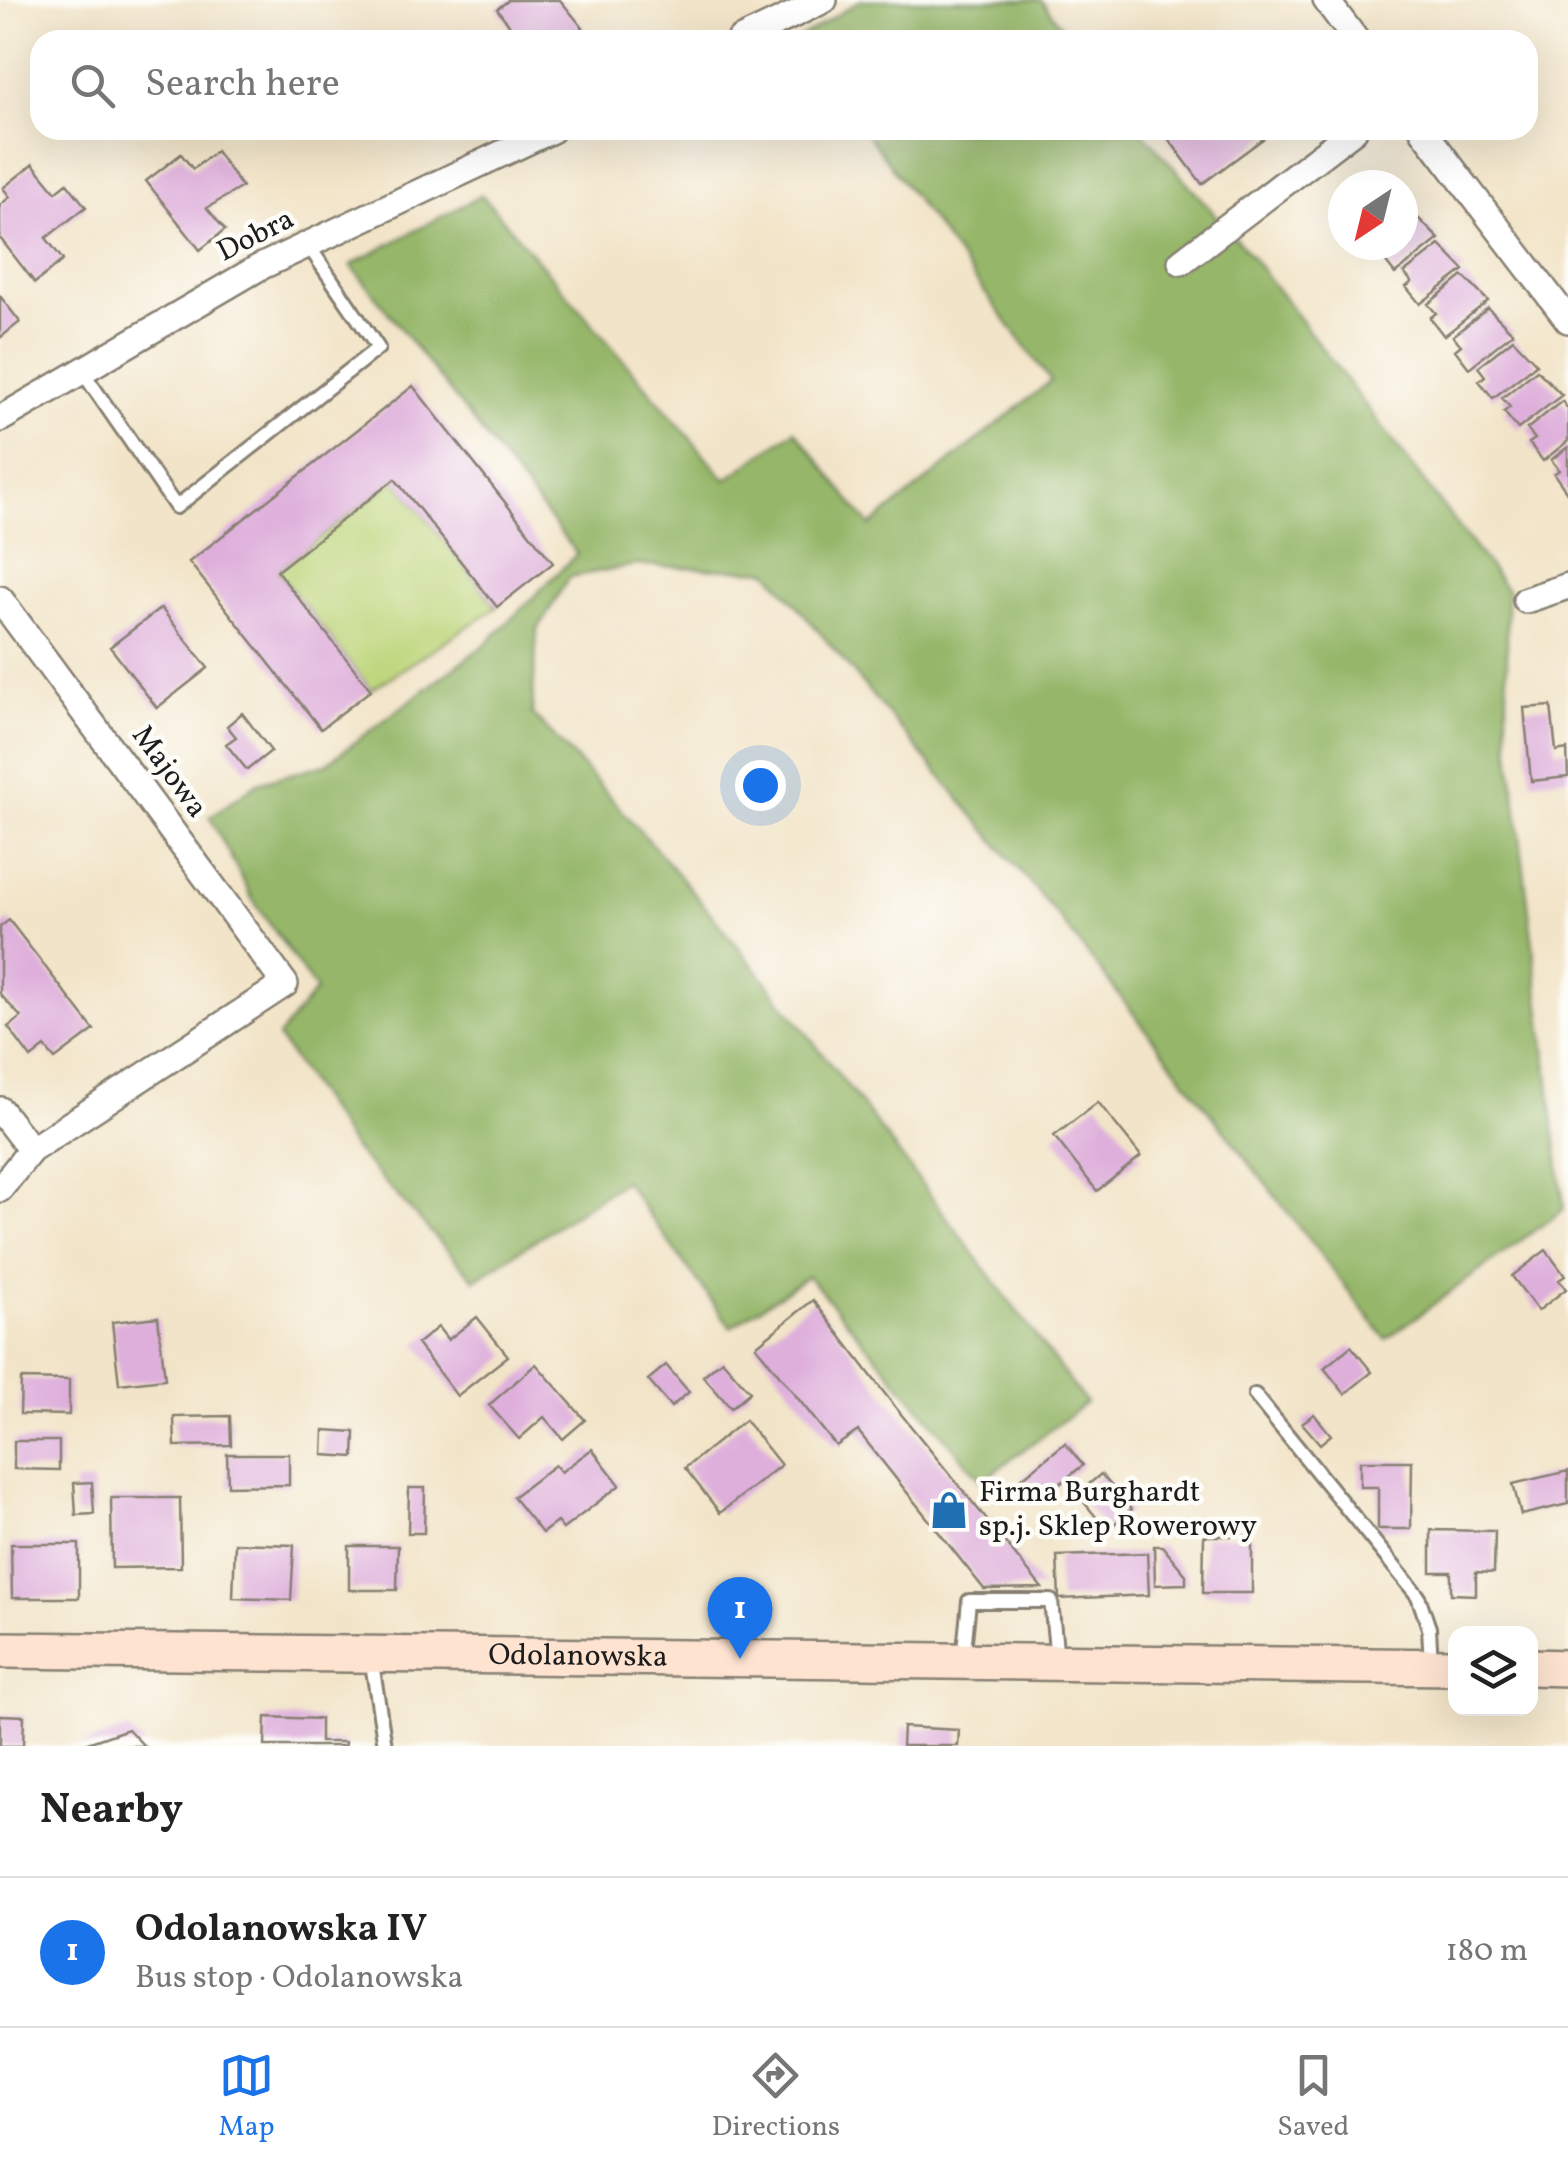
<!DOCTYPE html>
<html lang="en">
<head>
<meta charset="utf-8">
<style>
  body { margin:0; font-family:Vollkorn,serif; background:#f2f2f2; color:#222 }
  .controls { position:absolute; right:30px; bottom:30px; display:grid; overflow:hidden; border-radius:20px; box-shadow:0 10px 40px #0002 }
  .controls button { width:90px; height:90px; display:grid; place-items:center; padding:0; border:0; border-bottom:2px solid #e0e0e0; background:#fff; color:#222; font:50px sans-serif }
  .compass { position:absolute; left:1328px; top:170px; width:90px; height:90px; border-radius:50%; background:#fff; box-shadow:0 10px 40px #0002; rotate:215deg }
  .you { position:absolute; left:760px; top:785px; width:35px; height:35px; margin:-25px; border:8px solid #fff; border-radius:50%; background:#1a73e8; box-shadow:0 0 0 15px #1a73e833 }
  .badge { display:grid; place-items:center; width:65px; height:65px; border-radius:50%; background:#1a73e8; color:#fff; font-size:32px; font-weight:700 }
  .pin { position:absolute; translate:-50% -82px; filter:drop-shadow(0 2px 5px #0008) }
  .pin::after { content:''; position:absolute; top:52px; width:35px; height:30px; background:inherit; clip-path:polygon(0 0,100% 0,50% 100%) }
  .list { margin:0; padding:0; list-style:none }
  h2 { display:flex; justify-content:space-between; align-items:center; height:130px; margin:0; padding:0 40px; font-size:42px }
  h2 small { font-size:32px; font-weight:400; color:#767676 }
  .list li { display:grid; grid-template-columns:65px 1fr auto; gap:30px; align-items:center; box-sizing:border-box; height:150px; padding:0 40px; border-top:2px solid #e0e0e0 }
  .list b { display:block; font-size:38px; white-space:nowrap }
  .list p { margin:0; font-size:32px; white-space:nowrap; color:#767676 }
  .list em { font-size:32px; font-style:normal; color:#767676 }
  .icon { flex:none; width:55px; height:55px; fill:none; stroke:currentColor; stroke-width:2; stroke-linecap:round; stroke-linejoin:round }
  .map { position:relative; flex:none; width:1568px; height:1746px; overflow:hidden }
  .search { position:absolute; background:#fff; box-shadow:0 10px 40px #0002; left:30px; right:30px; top:30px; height:110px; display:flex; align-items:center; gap:25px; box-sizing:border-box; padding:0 35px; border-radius:30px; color:#767676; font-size:38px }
  .sheet { height:280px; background:#fff }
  nav { display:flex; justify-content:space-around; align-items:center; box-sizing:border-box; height:140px; border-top:2px solid #e0e0e0; background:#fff; font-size:28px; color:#767676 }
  nav a { display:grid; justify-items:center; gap:5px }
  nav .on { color:#1a73e8 }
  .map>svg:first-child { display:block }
  .green { fill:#bed67b; stroke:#6d794c; stroke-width:2.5 }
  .forest { fill:#96b76b; stroke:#596a44; stroke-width:2.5 }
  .building { fill:#deafdb }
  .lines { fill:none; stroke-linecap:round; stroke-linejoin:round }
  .service-casing { stroke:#878072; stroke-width:18 }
  .minor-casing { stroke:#878072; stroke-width:30 }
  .secondary-casing { stroke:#878072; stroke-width:40 }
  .service { stroke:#fff; stroke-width:12 }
  .minor { stroke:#fff; stroke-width:25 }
  .secondary { stroke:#fee3d1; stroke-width:35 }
  .labels { text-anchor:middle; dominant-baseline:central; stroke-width:9; stroke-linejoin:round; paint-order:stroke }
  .street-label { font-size:30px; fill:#1c1c1c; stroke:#fdfcf7 }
  .poi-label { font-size:30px; fill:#1c1c1c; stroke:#fdfcf7; text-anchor:start }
</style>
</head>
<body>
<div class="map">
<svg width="1568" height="1746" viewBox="0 0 1568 1746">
  <rect width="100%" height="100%" fill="#fdfcf7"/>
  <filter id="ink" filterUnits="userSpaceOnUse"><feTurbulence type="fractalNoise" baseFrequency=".01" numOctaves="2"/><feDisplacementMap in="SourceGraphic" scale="20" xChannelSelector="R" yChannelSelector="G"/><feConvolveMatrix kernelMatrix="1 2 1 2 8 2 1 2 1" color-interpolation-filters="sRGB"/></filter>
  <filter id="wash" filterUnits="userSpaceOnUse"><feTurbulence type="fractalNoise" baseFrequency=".0048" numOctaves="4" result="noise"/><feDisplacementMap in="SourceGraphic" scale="40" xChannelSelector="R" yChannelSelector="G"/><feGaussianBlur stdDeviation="2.25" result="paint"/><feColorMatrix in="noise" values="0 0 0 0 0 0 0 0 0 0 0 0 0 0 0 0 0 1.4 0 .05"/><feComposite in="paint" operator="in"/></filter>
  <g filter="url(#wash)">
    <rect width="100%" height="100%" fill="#f2e4c8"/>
    <path class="green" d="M 395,479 L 497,607 L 371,690 L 277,571 Z"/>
    <path class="forest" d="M 861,0 L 1041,0 L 1072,40 L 797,40 Z
      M 864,130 L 1141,130 L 1252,257 L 1507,590 L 1507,725 L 1564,1209 L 1386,1339 L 1057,915 L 768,571 L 636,565 L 569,577 L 537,631 L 532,714 C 738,924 908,1169 1086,1403 L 982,1481 L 808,1276 L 731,1327 L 624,1181 L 475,1280 L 354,1149 L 278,1037 L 316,990 L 253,900 L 210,817 L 258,783 L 326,764 L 487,643 L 577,554 L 351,265 L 482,195 L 726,480 L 795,430 L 870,526 L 1051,381 Z"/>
    <g id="blocks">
      <path class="building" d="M 509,0 L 560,0 L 583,28 L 568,40 L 521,40 L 497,9 Z
        M 1162,130 L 1275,130 L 1202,184 Z
        M 216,151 L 242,187 L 207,208 L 225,230 L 200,250 L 146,181 L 181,154 L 193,169 Z
        M 33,164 L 56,192 L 67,183 L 86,207 L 46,238 L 63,260 L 35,283 L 0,238 L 0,205 L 10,197 L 3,188 Z
        M 1414,214 L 1439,239 L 1395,274 L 1381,256 L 1387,252 L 1381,245 L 1403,245 L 1403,223 Z
        M 1440,245 L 1464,270 L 1420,304 L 1406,287 L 1412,282 L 1404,273 Z
        M 1463,276 L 1488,301 L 1444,336 L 1430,318 L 1436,313 L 1428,304 Z
        M 0,296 L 20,322 L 0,338 Z
        M 1488,308 L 1513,333 L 1469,368 L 1455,350 L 1461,345 L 1453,336 Z
        M 1513,339 L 1537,364 L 1493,398 L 1479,381 L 1485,376 L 1478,367 Z
        M 1537,370 L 1562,395 L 1518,429 L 1504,412 L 1510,407 L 1502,398 Z
        M 413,386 L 553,563 L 497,607 L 395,479 L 277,571 L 371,690 L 321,729 L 189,562 Z
        M 1562,401 L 1568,409 L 1568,441 L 1543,461 L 1529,443 L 1535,439 L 1527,429 Z
        M 1568,447 L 1568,494 L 1554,474 L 1559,470 L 1551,460 Z
        M 161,608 L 208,668 L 157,708 L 110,647 Z
        M 1551,706 L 1556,751 L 1567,749 L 1568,777 L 1531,781 L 1524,708 Z
        M 242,713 L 271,751 L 247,770 L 226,744 L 236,737 L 227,726 Z
        M 9,920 L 94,1030 L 55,1059 L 45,1047 L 31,1058 L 8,1027 L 21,1017 L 0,994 L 0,927 Z
        M 1098,1102 L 1141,1156 L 1097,1191 L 1054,1136 Z
        M 1546,1250 L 1565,1276 L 1559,1280 L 1566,1289 L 1538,1311 L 1512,1276 Z
        M 813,1300 L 892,1403 L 1042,1588 L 984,1589 L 858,1431 L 836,1446 L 756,1346 Z
        M 158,1317 L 165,1379 L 119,1384 L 112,1322 Z
        M 477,1317 L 508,1356 L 457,1396 L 417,1344 L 438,1327 L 448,1340 Z
        M 1351,1346 L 1372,1372 L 1345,1394 L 1324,1368 Z
        M 722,1360 L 750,1392 L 731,1408 L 703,1376 Z
        M 536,1364 L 585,1420 L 563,1439 L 544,1417 L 519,1439 L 489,1405 Z
        M 666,1365 L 689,1392 L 671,1407 L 648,1380 Z
        M 21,1379 L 69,1380 L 69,1415 L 20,1414 Z
        M 1314,1414 L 1331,1435 L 1320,1444 L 1302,1423 Z
        M 230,1416 L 231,1445 L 175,1446 L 174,1417 Z
        M 745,1420 L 781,1465 L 720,1513 L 685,1468 Z
        M 324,1430 L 355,1432 L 354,1457 L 323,1455 Z
        M 14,1441 L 59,1441 L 59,1470 L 14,1469 Z
        M 1065,1443 L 1083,1465 L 1040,1500 L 1022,1478 Z
        M 592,1449 L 620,1485 L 563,1529 L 557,1522 L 542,1533 L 513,1497 L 555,1465 L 561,1472 Z
        M 227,1454 L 289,1454 L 289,1485 L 228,1486 Z
        M 1360,1461 L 1412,1461 L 1411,1529 L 1378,1529 L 1378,1487 L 1360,1487 Z
        M 1568,1471 L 1568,1504 L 1521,1515 L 1513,1484 Z
        M 1101,1474 L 1132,1509 L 1107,1530 L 1077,1494 Z
        M 92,1482 L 94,1514 L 76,1515 L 74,1483 Z
        M 409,1488 L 425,1488 L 424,1533 L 408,1533 Z
        M 111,1498 L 180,1498 L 181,1567 L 112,1568 Z
        M 1431,1530 L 1495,1531 L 1494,1573 L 1476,1572 L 1476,1595 L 1451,1594 L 1451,1572 L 1431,1572 Z
        M 1204,1536 L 1252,1536 L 1252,1593 L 1203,1593 Z
        M 235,1543 L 294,1545 L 291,1600 L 233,1598 Z
        M 11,1544 L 79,1544 L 79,1598 L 12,1598 Z
        M 349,1546 L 398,1546 L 397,1590 L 349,1590 Z
        M 1154,1546 L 1162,1546 L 1186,1575 L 1186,1584 L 1155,1585 Z
        M 1147,1553 L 1149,1595 L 1059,1599 L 1057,1556 Z
        M 0,1715 L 24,1716 L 23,1746 L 0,1746 Z
        M 266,1717 L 320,1719 L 320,1742 L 345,1742 L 345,1746 L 265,1746 Z
        M 903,1727 L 959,1730 L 958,1746 L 902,1746 Z
        M 128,1729 L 144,1746 L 82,1746 L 82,1745 Z"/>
    </g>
  </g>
  <g filter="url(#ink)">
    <use href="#blocks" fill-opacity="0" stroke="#878072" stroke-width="2.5"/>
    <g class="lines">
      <g class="service-casing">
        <path id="service" d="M 82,371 L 176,507 L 378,348 L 308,245
          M 1255,1395 L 1418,1596 L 1429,1628 L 1431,1664
          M 371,1657 L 385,1746
          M 963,1660 L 969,1601 L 1051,1601 L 1057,1659"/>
      </g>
      <g class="minor-casing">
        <path id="minor" d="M 1326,0 L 1356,40
          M 740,40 L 824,0
          M 1423,130 L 1568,320
          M 1181,262 L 1354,130
          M 0,419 L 258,268 L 552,130
          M 0,599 L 285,984 L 31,1150 L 0,1189
          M 1526,600 L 1568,586
          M 0,1110 L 31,1150"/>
      </g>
      <g class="secondary-casing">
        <g id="secondary">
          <path id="s1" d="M 0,1650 L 1456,1667"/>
          <path d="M 1530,1667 L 1568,1668"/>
        </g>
      </g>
      <use href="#service" class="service"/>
      <use href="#minor" class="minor"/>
      <use href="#secondary" class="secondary"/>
    </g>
  </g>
  <defs>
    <g id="shop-bare" transform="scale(3)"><path d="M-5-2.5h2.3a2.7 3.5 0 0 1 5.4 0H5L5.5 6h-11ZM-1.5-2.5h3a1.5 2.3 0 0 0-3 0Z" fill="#1f6fb2" stroke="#fdfcf7" stroke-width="2.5" paint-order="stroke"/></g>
  </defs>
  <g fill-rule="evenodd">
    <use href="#shop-bare" x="949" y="1510"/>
  </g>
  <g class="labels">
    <g class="street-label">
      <text transform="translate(256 236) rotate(-27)">Dobra</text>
      <text transform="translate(169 772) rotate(54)">Majowa</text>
      <text stroke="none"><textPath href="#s1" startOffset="578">Odolanowska</textPath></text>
    </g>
    <g class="poi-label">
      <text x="979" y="1493">Firma Burghardt<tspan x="979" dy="34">sp.j. Sklep Rowerowy</tspan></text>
    </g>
  </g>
</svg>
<div class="controls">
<button><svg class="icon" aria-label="layers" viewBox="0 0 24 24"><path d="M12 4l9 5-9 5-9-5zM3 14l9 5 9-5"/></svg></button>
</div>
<svg class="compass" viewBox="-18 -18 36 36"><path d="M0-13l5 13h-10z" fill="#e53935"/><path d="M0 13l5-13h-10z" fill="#767676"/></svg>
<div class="you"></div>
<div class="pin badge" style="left:740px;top:1659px">1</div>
<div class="search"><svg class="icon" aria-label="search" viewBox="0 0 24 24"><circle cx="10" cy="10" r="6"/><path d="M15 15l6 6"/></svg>Search here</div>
</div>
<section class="sheet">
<h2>Nearby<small></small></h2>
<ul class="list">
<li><span class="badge">1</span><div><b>Odolanowska IV</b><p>Bus stop · Odolanowska</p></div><em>180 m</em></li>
</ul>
</section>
<nav>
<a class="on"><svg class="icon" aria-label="map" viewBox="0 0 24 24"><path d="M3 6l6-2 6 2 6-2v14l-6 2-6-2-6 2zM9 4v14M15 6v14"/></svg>Map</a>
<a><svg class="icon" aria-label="directions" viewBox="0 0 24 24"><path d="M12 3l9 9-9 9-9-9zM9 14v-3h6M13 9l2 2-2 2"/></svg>Directions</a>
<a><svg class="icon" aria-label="saved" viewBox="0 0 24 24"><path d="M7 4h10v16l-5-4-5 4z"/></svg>Saved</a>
</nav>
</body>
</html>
